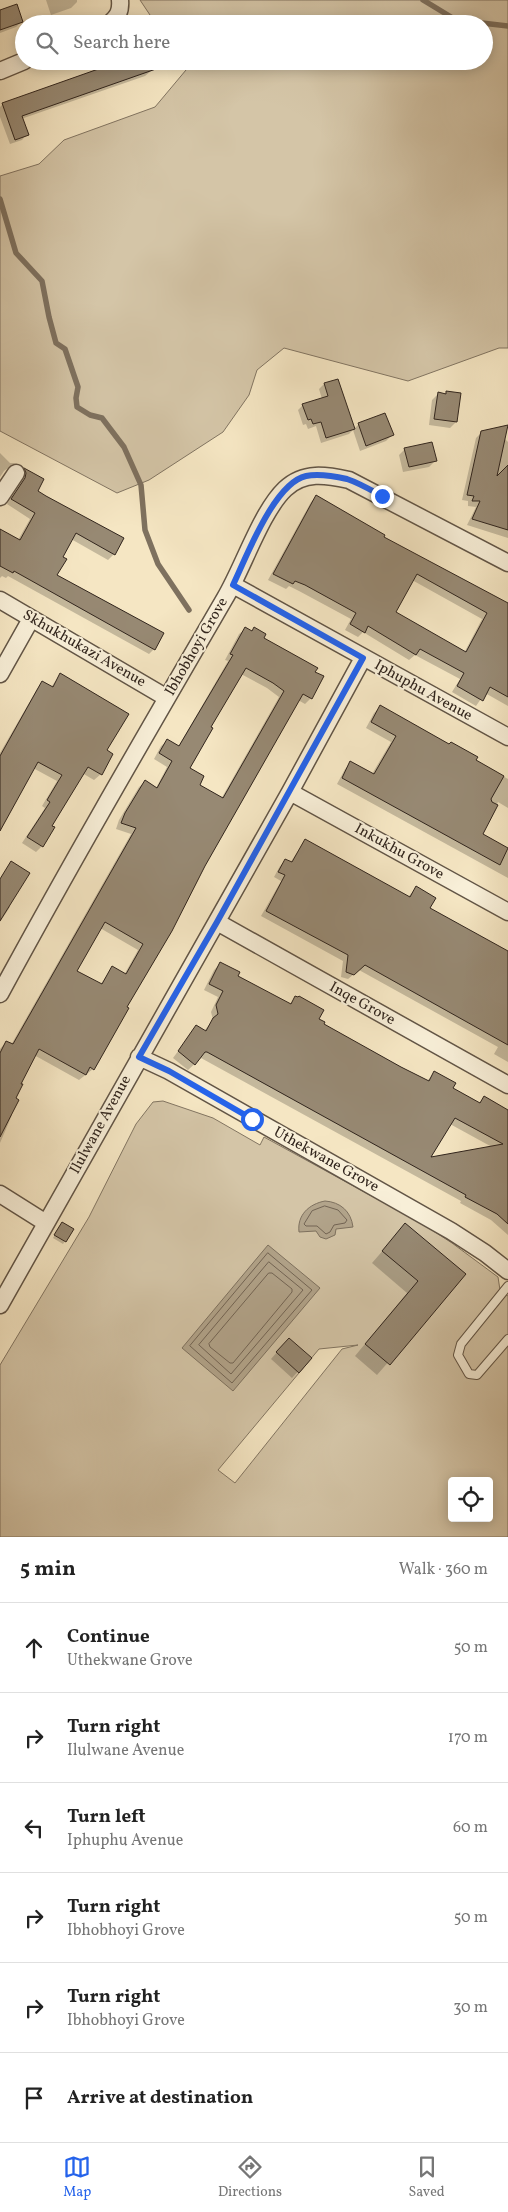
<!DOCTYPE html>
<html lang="en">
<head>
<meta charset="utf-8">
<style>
  body { margin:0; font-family:Vollkorn,serif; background:#f6f6f6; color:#222 }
  .controls { position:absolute; right:15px; bottom:15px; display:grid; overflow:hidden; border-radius:5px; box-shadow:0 2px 12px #0003 }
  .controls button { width:45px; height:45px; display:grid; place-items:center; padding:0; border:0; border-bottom:1px solid #e0e0e0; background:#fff; color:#222; font:25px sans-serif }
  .stop { position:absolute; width:15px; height:15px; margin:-11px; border:4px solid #2563eb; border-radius:50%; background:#fff }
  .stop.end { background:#2563eb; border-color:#fff; box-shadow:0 1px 5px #0008 }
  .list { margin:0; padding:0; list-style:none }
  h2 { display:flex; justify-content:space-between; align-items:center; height:65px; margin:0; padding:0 20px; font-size:21px }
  h2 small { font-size:16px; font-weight:400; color:#767676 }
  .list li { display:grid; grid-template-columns:32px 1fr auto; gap:15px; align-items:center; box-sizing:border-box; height:90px; padding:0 20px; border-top:1px solid #e0e0e0 }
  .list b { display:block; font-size:19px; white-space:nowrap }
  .list p { margin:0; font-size:16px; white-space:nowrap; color:#767676 }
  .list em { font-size:16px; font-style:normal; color:#767676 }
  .icon { flex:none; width:28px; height:28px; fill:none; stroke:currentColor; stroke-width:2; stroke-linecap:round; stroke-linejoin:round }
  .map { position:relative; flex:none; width:508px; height:1537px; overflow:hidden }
  .search { position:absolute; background:#fff; box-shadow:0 2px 12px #0003; left:15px; right:15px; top:15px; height:55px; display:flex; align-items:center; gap:12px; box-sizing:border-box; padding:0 18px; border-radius:28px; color:#767676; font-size:19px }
  .sheet { height:605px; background:#fff }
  nav { display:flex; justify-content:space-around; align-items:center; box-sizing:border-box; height:70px; border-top:1px solid #e0e0e0; background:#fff; font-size:14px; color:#767676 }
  nav a { display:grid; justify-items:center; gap:2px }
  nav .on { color:#2563eb }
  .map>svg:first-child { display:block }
  .green { fill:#d4c5a7; stroke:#827562; fill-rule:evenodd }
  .water { fill:#b2a48b; stroke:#7e715f }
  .shadow { fill:#0003; fill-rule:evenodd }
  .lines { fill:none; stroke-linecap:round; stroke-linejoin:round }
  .shore { stroke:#726454; stroke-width:1 }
  .stream { stroke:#7e715f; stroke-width:5.5 }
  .building { fill:#978973; stroke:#31251d; fill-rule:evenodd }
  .service-casing { stroke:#625546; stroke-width:10 }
  .minor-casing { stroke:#625546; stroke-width:19 }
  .service { stroke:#f8efd8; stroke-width:8 }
  .minor { stroke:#f8efd8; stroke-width:16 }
  .route { stroke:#2563eb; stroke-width:6 }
  .labels { text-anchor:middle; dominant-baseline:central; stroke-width:4; stroke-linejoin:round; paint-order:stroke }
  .street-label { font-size:15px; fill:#31251d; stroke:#f8efd8 }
</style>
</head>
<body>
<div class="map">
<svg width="508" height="1537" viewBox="0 0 508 1537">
  <rect width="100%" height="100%" fill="#f5e6c3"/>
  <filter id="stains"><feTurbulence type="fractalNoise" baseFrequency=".004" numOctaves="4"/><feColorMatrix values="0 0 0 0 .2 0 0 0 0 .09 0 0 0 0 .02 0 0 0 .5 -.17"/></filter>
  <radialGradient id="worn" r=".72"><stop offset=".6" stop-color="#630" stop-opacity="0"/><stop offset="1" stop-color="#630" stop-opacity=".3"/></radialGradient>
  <path class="green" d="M 140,0 L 508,0 L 508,348 L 499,348 L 408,381 L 284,348 L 257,370 L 249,395 L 223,432 L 149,480 L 117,493 L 0,431 L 0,176 L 39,164 L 64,140 L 155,107 L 186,70 L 180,61 L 484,61 L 484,24 L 156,24 Z
    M 163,1101 L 213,1118 L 260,1145 L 264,1137 L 421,1223 L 452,1243 L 498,1277 L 500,1290 L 508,1296 L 508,1537 L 0,1537 L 0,1365 L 89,1217 L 136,1124 L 153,1102 ZM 358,1345 L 342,1349 L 235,1483 L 218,1470 L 319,1349 ZM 452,1481 L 489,1481 L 489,1518 L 452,1518 Z"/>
  <path class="water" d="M 325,1201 C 340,1202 351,1211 353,1227 L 336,1229 L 335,1235 L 326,1239 L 320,1237 L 316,1231 L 299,1232 C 297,1215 309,1204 325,1201 Z
    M 268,1245 L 320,1288 L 233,1391 L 182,1348 Z"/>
  <path class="shadow" d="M 46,0 L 77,0 L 77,2 L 71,8 L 51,15 Z
    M 0,11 L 22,21 L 16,27 L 0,33 Z
    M 151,71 L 145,76 L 21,119 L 27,134 L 22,140 L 10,144 L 0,117 L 0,107 L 3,104 Z
    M 337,380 L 354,429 L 359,424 L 392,435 L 386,441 L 360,451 L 353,430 L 349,434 L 321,443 L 316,426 L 308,429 L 306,424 L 303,425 L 298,410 L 303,405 L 322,399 L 319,389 L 324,384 Z
    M 447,392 L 456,422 L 450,428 L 429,425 L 432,400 L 438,394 L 444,395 Z
    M 482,432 L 504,438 L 508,442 L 508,538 L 467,525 L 476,507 L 468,506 L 468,501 L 462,500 L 476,438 Z
    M 405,449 L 435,461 L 429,467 L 403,472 L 399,455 Z
    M 0,453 L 10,463 L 15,463 L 4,471 L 0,477 Z
    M 24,469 L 42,480 L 36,491 L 114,554 L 108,560 L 71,539 L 62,557 L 56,576 L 154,649 L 149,654 L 8,576 L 6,578 L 2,576 L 0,578 L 0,530 L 18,540 L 30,519 L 7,504 L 19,485 L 21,479 L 19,474 Z
    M 316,496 L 382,537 L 508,604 L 508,706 L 485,693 L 476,706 L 452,692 L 460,679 L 415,655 L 409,660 L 363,632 L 358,637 L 345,630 L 351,619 L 299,591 L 289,586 L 286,589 L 268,580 L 311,502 ZM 412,580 L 482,619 L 464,653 L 394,612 Z
    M 245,629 L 314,672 L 311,698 L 305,704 L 298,700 L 204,866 L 93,1069 L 79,1080 L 34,1055 L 14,1099 L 10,1114 L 12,1115 L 0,1143 L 0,1049 L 6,1042 L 11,1045 L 131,834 L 116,829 L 119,820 L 139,787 L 145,782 L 156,788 L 167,767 L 154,759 L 161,746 L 167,741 L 178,747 L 228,661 L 225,660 L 239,634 ZM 241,674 L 267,688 L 279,697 L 221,799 L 198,785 L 188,769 L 209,727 ZM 100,928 L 138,950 L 124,975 L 112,968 L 100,985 L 76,971 Z
    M 60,675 L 105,751 L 101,774 L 94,780 L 82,773 L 51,826 L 42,846 L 36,852 L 22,843 L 45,808 L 42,806 L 57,781 L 33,768 L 0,800 L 0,753 L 37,689 L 43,683 L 51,687 Z
    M 380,707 L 508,779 L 508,808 L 498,802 L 482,835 L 508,850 L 508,878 L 337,784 L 345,769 L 351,763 L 372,774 L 391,742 L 366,728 L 374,713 Z
    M 305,840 L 408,897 L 416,888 L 428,909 L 508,953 L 508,1062 L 494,1054 L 498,1047 L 359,970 L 348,979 L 341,977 L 343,961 L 261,916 L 281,881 L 274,877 L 280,866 L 286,860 L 290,863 Z
    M 0,884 L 10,907 L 0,922 Z
    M 220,964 L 236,976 L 289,1005 L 296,997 L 323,1025 L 427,1081 L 435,1072 L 452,1088 L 479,1103 L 484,1098 L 508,1127 L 508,1235 L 491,1220 L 460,1203 L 461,1201 L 201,1058 L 188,1070 L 173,1058 L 196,1027 L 204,1031 L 213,1020 L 211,1012 L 218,997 L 204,990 L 214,970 ZM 450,1124 L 492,1147 L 428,1159 Z
    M 405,1225 L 464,1275 L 377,1375 L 355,1356 L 407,1293 L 372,1263 Z
    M 60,1226 L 72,1230 L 63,1244 L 53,1238 Z
    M 283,1345 L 310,1358 L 292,1378 L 271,1359 Z"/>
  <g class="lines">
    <path class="shore" d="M 325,1206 L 338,1210 L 347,1220 L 345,1223 L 334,1225 L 330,1232 L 326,1234 L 317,1226 L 306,1226 L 304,1224 L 312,1211 Z
      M 268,1253 L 312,1290 L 232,1383 L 190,1346 Z
      M 269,1262 L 303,1290 L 231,1374 L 199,1345 Z
      M 269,1273 L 272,1273 L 292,1289 L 292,1292 L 233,1363 L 230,1363 L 210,1347 L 209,1344 Z"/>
    <path class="stream" d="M 423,0 L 456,20 L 508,26
      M 0,199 L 16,253 L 42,281 L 49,317 L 56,343 L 65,349 L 78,387 L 76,398 L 77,407 L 90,415 L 102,418 L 124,447 L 141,485 L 145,530 L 158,564 L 189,610"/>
  </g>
  <path class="building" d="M 17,4 L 23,22 L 0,30 L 0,10 Z
    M 121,61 L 173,61 L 173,63 L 22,116 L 29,135 L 15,140 L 2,103 Z
    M 338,379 L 355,429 L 326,438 L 321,422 L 313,424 L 311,419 L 308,420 L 302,404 L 328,396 L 324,383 Z
    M 446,391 L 461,393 L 457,422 L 434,419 L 438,392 L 446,394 Z
    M 385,413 L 394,435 L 366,446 L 358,423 Z
    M 508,425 L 497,476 L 508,465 L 508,530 L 472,519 L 480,501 L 472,501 L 474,496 L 467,495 L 481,431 Z
    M 432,442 L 437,461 L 409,467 L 404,448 Z
    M 24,468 L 44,479 L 38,491 L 46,496 L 124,538 L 115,555 L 76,533 L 63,557 L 67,559 L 57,575 L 164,633 L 155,650 L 14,571 L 13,573 L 0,566 L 0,529 L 20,540 L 35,513 L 11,499 L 25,478 L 26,473 Z
    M 316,495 L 385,535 L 384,537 L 508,603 L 508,697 L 490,687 L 483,701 L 457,686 L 464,673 L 420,649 L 416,655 L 368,626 L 365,633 L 350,624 L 356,613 L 305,585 L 295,581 L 293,584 L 273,574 ZM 417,574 L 487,613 L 466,652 L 396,612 Z
    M 245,627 L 252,631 L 254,627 L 266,634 L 264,638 L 318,668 L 315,672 L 324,676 L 312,699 L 303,694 L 205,866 L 172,931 L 127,1007 L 129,1008 L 94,1070 L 90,1067 L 86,1075 L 39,1049 L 21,1084 L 23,1084 L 16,1098 L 19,1100 L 0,1137 L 0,1053 L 6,1041 L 13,1044 L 136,828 L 121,823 L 125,813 L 145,780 L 157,788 L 172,761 L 159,753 L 167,739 L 179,746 L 233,655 L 230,654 ZM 246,668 L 273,683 L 284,691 L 223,798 L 200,785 L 204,776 L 190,768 L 213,728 L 211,727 ZM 105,922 L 143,944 L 126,974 L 112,966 L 102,984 L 77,971 Z
    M 60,673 L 129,714 L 107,750 L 113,754 L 102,775 L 88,767 L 52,826 L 55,827 L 43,847 L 27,837 L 50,802 L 47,800 L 62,775 L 38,762 L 0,831 L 0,756 L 42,681 L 53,687 Z
    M 380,705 L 449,744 L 451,742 L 478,757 L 476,760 L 504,776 L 491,799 L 492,802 L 498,805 L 483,834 L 508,848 L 500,865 L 342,778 L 350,761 L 374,774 L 396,736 L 371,722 Z
    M 305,839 L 410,897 L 416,886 L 436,898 L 430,908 L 508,951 L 508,1045 L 365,965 L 354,975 L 346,972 L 348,955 L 266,911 L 285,875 L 278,872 L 285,859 L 292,862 Z
    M 11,861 L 30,873 L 0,921 L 0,879 Z
    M 220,962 L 240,972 L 238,976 L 291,1004 L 295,996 L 298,997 L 299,996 L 324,1010 L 319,1019 L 325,1022 L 324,1024 L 401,1067 L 429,1081 L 434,1071 L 456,1083 L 453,1088 L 480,1103 L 484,1096 L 508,1110 L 508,1224 L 497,1214 L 465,1197 L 466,1195 L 207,1052 L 205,1052 L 195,1065 L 178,1051 L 196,1025 L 206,1031 L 213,1018 L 218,1014 L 216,1005 L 223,991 L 209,984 ZM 455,1118 L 503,1144 L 431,1157 Z
    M 62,1222 L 74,1229 L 66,1242 L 54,1235 Z
    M 405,1223 L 466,1274 L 390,1365 L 365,1344 L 418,1281 L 382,1251 Z
    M 289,1338 L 312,1358 L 299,1373 L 276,1352 Z"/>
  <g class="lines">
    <g class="service-casing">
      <path id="service" d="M 508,1286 L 461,1344 L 458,1355 L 469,1374 L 477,1375 L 508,1339"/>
    </g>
    <g class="minor-casing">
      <path id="minor" d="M 109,24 C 118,17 121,11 120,0
        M 0,71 L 24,61
        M 0,497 L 16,473
        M 233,585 L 508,737
        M 0,600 L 167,698
        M 0,674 L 31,619
        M 290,792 L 508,912
        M 217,922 L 508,1085
        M 0,994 C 72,861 149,729 225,598 C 243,568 261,512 285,489 C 304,471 326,475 349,480 L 508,563
        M 139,1057 L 169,1071 L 451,1231 L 485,1253 L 508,1271
        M 0,1194 L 46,1223
        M 0,1305 L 290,792 L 363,658"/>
    </g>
    <use href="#service" class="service"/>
    <use href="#minor" class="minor"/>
  </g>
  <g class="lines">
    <path class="route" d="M 252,1119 L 169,1071 L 139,1057 L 217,922 L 363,658 L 233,585 C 246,558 274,483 306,476 C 319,473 334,476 347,479 C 359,483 371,490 382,496"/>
  </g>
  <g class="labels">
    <g class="street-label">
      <text transform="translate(197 647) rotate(-60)">Ibhobhoyi Grove</text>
      <text transform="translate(84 649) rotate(30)">Skhukhukazi Avenue</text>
      <text transform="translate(423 691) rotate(29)">Iphuphu Avenue</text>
      <text transform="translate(399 852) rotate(29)">Inkukhu Grove</text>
      <text transform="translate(362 1004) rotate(29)">Inqe Grove</text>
      <text transform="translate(101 1125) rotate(-61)">Ilulwane Avenue</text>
      <text transform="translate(326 1160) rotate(29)">Uthekwane Grove</text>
    </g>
  </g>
  <rect width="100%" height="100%" filter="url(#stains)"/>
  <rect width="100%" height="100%" fill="url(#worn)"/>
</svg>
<div class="controls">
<button><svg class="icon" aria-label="locate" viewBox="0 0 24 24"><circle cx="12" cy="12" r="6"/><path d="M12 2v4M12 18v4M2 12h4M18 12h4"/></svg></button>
</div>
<div class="stop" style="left:252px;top:1119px"></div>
<div class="stop end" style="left:382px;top:496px"></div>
<div class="search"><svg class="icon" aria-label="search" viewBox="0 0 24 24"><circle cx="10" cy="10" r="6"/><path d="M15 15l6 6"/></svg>Search here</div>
</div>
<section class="sheet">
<h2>5 min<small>Walk · 360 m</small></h2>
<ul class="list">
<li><svg class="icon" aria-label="ahead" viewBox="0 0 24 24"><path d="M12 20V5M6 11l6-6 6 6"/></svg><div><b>Continue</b><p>Uthekwane Grove</p></div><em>50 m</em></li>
<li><svg class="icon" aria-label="right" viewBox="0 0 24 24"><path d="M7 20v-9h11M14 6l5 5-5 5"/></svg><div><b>Turn right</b><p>Ilulwane Avenue</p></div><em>170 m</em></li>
<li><svg class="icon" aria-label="left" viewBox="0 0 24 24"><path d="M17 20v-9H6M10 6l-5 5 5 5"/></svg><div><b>Turn left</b><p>Iphuphu Avenue</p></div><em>60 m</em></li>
<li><svg class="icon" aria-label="right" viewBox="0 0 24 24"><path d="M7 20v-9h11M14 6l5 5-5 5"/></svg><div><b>Turn right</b><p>Ibhobhoyi Grove</p></div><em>50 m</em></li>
<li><svg class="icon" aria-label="right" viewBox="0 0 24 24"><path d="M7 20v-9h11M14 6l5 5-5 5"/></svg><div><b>Turn right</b><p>Ibhobhoyi Grove</p></div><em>30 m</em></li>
<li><svg class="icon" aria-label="arrive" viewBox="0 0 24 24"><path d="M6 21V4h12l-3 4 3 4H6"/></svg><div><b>Arrive at destination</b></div></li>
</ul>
</section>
<nav>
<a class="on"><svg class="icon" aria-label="map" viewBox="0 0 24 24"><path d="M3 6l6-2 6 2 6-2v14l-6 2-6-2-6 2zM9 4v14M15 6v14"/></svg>Map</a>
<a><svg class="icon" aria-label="directions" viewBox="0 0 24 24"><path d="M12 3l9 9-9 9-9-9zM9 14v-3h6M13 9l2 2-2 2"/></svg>Directions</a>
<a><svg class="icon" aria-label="saved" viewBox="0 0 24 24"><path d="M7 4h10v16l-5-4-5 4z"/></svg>Saved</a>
</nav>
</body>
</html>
